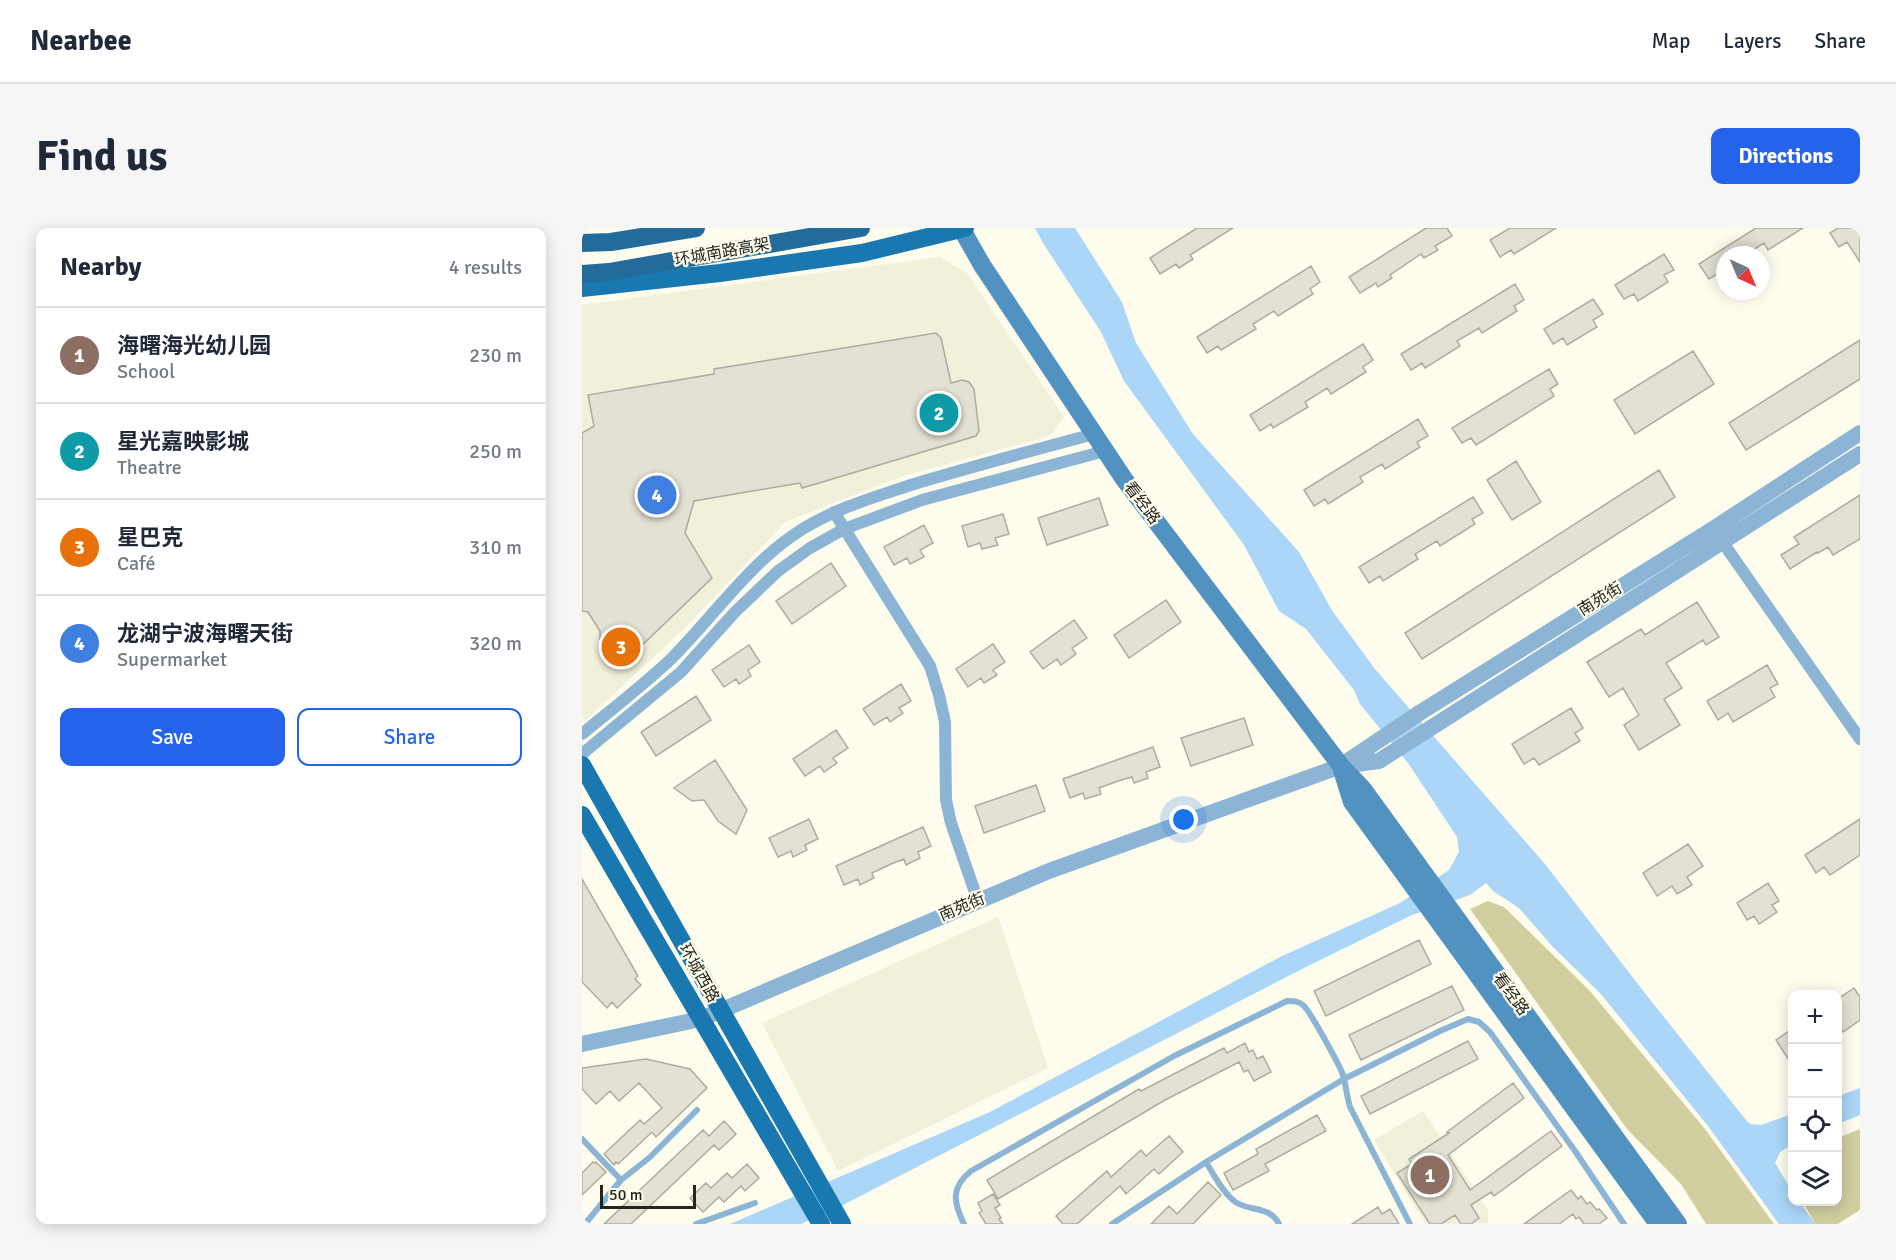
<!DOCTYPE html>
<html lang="en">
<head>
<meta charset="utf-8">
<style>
  body { margin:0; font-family:Signika,"Noto Sans SC",sans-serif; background:#f6f6f7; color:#1f2937 }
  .controls { position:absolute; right:18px; bottom:18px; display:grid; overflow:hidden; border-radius:12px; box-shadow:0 3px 15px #0003 }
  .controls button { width:54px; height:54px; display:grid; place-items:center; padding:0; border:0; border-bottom:2px solid #e0e1e3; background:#fff; color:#1f2937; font:30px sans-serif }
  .compass { position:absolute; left:1134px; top:18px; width:54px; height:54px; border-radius:50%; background:#fff; box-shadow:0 3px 15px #0003; rotate:136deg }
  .scale { position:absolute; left:18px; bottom:15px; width:96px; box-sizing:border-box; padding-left:6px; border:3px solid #25251f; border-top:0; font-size:16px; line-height:21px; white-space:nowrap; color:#25251f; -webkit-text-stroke:4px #fdfced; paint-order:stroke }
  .you { position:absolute; left:602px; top:592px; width:21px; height:21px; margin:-15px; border:4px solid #fff; border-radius:50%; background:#1a73e8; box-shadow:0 0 0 9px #1a73e833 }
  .badge { display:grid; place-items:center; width:39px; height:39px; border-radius:50%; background:#2563eb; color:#fff; font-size:20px; font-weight:700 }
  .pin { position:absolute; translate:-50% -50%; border:3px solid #fff; box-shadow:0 2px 6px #0006 }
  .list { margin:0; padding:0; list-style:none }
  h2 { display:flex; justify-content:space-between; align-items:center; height:78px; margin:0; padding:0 24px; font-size:26px }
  h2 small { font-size:20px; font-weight:400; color:#747a83 }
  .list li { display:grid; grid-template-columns:39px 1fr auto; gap:18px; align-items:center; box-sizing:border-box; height:96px; padding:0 24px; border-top:2px solid #e0e1e3 }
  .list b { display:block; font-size:22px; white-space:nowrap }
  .list p { margin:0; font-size:20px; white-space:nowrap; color:#747a83 }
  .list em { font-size:20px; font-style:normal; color:#747a83 }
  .actions { display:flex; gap:12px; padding:18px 24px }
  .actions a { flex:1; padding:14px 0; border:2px solid #2563eb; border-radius:12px; text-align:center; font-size:21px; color:#2563eb }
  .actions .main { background:#2563eb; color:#fff }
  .icon { flex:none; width:33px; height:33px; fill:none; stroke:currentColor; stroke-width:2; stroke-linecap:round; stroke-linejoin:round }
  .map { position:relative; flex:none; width:1278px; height:996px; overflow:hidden; border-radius:12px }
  header { display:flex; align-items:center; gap:36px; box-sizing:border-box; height:84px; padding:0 30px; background:#fff; border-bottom:2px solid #e0e1e3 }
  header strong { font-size:28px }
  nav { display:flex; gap:33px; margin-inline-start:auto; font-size:21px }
  .intro { display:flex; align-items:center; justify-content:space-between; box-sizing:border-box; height:144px; padding:0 36px }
  h1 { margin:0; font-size:42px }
  .button { padding:15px 27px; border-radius:12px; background:#2563eb; color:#fff; font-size:21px; font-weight:700 }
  main { display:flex; gap:36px; padding:0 36px }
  aside { flex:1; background:#fff; border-radius:12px; box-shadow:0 3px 15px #0003 }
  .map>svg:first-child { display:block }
  .built { fill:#f1f0da }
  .green { fill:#d1ce9f }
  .water { fill:#abd6f7 }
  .building { fill:#e2e1d3; stroke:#adac9f; stroke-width:1.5 }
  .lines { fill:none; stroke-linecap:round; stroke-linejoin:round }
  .service { stroke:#8cb5d5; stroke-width:6 }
  .minor { stroke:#8cb5d5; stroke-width:12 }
  .tertiary { stroke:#8cb5d5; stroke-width:16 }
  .secondary { stroke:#5292c0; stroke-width:18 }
  .primary { stroke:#1978b0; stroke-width:18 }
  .trunk { stroke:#216c9b; stroke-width:18 }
  .labels { text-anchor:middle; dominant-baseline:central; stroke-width:4.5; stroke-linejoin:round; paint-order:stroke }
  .street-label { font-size:16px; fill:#25251f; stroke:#fdfced }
</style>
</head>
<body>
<header>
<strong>Nearbee</strong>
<nav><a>Map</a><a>Layers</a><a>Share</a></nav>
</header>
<div class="intro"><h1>Find us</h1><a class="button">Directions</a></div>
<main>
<aside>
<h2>Nearby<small>4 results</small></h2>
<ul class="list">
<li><span class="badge" style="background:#8d6e63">1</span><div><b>海曙海光幼儿园</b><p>School</p></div><em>230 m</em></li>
<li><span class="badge" style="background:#0f9aa8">2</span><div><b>星光嘉映影城</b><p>Theatre</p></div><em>250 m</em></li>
<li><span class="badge" style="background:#e8710a">3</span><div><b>星巴克</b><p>Café</p></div><em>310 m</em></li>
<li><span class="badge" style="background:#3f7fe0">4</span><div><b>龙湖宁波海曙天街</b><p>Supermarket</p></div><em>320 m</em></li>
</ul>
<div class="actions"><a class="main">Save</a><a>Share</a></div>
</aside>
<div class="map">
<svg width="1278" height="996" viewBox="0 0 1278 996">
  <rect width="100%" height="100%" fill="#fdfced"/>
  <path class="built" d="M 358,29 L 386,46 L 482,189 L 468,208 L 324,247 L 203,294 L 104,399 L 3,493 L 0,489 L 0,77 Z
    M 416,689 L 466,840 L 256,943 L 180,795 Z
    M 841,883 L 906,982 L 906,995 L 843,996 L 792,912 Z"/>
  <path class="green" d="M 906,673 L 922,679 L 1007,762 L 1123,901 L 1192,996 L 1124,996 L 1099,956 L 1045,901 L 888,681 Z
    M 1278,901 L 1278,982 L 1256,996 L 1233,996 L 1221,974 L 1256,974 L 1256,910 Z"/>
  <path class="water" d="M 453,0 L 493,0 L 540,74 L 554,115 L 611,206 L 717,324 L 751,384 L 793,441 L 963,636 L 1066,769 L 1164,892 L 1168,896 L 1179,897 L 1210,886 L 1210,917 L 1198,924 L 1193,935 L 1210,963 L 1210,974 L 1218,974 L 1233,996 L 1197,996 L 1126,898 L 1018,765 L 970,718 L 937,680 L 911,663 L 904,655 L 888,667 L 830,687 L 724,739 L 259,978 L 219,996 L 148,996 L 408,884 L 700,728 L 818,675 L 867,642 L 877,624 L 875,609 L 826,535 L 778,476 L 772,462 L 724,401 L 697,383 L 662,317 L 542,153 L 519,104 L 461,15 Z
    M 1278,860 L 1278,887 L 1256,896 L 1256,868 Z"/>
  <path class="building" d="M 615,0 L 651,0 L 608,27 L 611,31 L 597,40 L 594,36 L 578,46 L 568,30 Z
    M 844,0 L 865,0 L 870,8 L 853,18 L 856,22 L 842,30 L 839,26 L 808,47 L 810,50 L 796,59 L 794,55 L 778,65 L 767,49 Z
    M 928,0 L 974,0 L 932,26 L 929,22 L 918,29 L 908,12 Z
    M 1174,0 L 1221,0 L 1186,22 L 1182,15 L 1163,27 L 1143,27 L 1143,60 L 1135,46 L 1127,51 L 1117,36 Z
    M 1256,0 L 1278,0 L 1278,34 L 1265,14 L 1257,19 L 1248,5 Z
    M 1082,26 L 1092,42 L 1082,47 L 1086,54 L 1056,73 L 1052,66 L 1042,71 L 1033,57 Z
    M 729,38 L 738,54 L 728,61 L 731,66 L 696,88 L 692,83 L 671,96 L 674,101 L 639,122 L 636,118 L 625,125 L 615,109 Z
    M 933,56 L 942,72 L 932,78 L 935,83 L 900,105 L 897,100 L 875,113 L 878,118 L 843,140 L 840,135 L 829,142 L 819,126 Z
    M 1011,71 L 1021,86 L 1011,92 L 1015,99 L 985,117 L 981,110 L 971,116 L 962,101 Z
    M 354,105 L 359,110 L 369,155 L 380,152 L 387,154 L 392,161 L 397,203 L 394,208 L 220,260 L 218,255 L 112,273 L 103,305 L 130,350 L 55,422 L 36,427 L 28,426 L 18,411 L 18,403 L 6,384 L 0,383 L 0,205 L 12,198 L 6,167 L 132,146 L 132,141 Z
    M 1278,112 L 1278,151 L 1164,222 L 1147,195 Z
    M 781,116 L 791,132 L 781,139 L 784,144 L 749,166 L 745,160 L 723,174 L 726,179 L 691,200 L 689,196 L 678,203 L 668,187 Z
    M 1111,123 L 1132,156 L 1053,206 L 1032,172 Z
    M 967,141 L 976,156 L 968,161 L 972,168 L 894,217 L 889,210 L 880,215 L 870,200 Z
    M 836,191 L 846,208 L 835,214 L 838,219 L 803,241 L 800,236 L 778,249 L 781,254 L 746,276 L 743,271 L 732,278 L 722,262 Z
    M 934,233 L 959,274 L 930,292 L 905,252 Z
    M 1077,242 L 1093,269 L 840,431 L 823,405 Z
    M 1278,267 L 1278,311 L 1251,327 L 1246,319 L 1236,325 L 1235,324 L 1208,341 L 1199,327 L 1217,316 L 1212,309 Z
    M 891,269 L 901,285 L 890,291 L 893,296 L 858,318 L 855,313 L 833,326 L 836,331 L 801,353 L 798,348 L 787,355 L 777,339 Z
    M 517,270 L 526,297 L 465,317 L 456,290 Z
    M 421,286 L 427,306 L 413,310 L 416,317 L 400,321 L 398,315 L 386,319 L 380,298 Z
    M 342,297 L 351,315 L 338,322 L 342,329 L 328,336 L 325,330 L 312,337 L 302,319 Z
    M 249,335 L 264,358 L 210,396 L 194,373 Z
    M 584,372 L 599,394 L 547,430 L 532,407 Z
    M 1115,374 L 1137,409 L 1124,417 L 1121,412 L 1084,435 L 1100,460 L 1082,471 L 1098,497 L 1057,522 L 1042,497 L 1057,487 L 1041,460 L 1027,469 L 1005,434 L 1059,401 L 1063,407 Z
    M 492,392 L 505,410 L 490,420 L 494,426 L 479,437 L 475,431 L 461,441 L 448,424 Z
    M 411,416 L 423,434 L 411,442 L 415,447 L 402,455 L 399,450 L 386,459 L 374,441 Z
    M 167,417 L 178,434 L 166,442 L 169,448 L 157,456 L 154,451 L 142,459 L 130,442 Z
    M 1185,437 L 1196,456 L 1188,460 L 1193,469 L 1151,494 L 1146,485 L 1136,492 L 1125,473 Z
    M 319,456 L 329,473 L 317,480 L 321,485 L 308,494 L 305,489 L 292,497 L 281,481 Z
    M 114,468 L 129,492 L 74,528 L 59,504 Z
    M 989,480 L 1001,500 L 993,505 L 998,513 L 957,537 L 952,530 L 942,536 L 930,516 Z
    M 662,490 L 671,517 L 609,538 L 599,510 Z
    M 254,502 L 266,520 L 251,530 L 255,535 L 242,544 L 238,538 L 223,548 L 211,531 Z
    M 571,519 L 578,539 L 564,544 L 566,550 L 552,555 L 550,549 L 536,553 L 517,560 L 519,566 L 503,571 L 501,565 L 488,570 L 481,551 Z
    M 133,532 L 165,582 L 154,606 L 136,593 L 122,572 L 110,573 L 92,560 Z
    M 454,557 L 463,583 L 402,605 L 393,578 Z
    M 227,591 L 236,611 L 223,617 L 225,622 L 211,629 L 209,623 L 196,629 L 187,610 Z
    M 1278,591 L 1278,627 L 1248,647 L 1242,639 L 1234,645 L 1223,627 Z
    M 341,599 L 349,618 L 336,624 L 338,630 L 324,637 L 322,631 L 309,636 L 290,645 L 292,650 L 278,657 L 276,651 L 262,657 L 254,638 Z
    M 1106,616 L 1121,638 L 1105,649 L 1110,657 L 1095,666 L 1090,658 L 1075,668 L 1061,645 Z
    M 0,651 L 56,748 L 53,751 L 59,757 L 35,780 L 30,774 L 25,780 L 0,754 Z
    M 1186,655 L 1197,673 L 1190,677 L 1195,684 L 1177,696 L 1172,688 L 1165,692 L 1155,675 Z
    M 837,712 L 849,736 L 744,788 L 732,763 Z
    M 870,758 L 882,782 L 779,832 L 767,807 Z
    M 1272,760 L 1278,769 L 1278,792 L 1261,804 L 1256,795 L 1256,771 Z
    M 1210,801 L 1210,837 L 1194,812 Z
    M 886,813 L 896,831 L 788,886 L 779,868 Z
    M 663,815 L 667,824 L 671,822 L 675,831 L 681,828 L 689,844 L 672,853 L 666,842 L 662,844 L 657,834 L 583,872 L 416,971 L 405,952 L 557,861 L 559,863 L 642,820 L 645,825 Z
    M 64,831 L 108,841 L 125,860 L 74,909 L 70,904 L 36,936 L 34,934 L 32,937 L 22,926 L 58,892 L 62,896 L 80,880 L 57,855 L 37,873 L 28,863 L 14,876 L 0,861 L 0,840 Z
    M 931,855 L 942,870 L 866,927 L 888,962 L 969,903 L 980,918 L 912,968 L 909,964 L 889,977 L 897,990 L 889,996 L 879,996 L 873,987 L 859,996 L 848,996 L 815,945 L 830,936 L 827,931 L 867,905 L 865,904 Z
    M 735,887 L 744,903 L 683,936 L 687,943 L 651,962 L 642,945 L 676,926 L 674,921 Z
    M 142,893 L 154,906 L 137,922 L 132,917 L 49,996 L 22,996 L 121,902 L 127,908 Z
    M 587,908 L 601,924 L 577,946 L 572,941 L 544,966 L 538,958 L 495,996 L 481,996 L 474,988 L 525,943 L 529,949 L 559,922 L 564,928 Z
    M 11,934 L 13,935 L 14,934 L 24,944 L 0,967 L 0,945 Z
    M 165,936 L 177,950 L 163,963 L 159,958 L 142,974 L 137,969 L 121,984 L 108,970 L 124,955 L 129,960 L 145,945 L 150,950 Z
    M 626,954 L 639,967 L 611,996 L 569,996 L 587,978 L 595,986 Z
    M 989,962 L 996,971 L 999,968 L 1005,976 L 1008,974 L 1015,982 L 1017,981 L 1025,990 L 1017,996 L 1002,996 L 997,989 L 994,991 L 991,986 L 977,996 L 942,996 Z
    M 411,966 L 418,977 L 413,980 L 419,990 L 417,991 L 421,996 L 404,996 L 397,985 L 400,983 L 396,975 Z
    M 796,979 L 800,986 L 808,981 L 817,996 L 770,996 Z"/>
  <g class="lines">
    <path class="service" d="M 0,911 L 39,952
      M 624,934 C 632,947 640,963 652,973 C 666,984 688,977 697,996
      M 3,996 L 39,952 L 67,930 L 115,882
      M 114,996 L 173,975
      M 382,996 C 371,974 369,959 389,943 L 592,828 L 705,773 C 712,773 717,773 722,778 C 729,785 758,838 761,847 C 764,858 765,869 768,879 L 828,996
      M 530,996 L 624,934 L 762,851 L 858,803 L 886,791 L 897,794 L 908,804 L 993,923 L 1042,996"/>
    <path class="minor" d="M 252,284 L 348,438 L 357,467 L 363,494 L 364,572 L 369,595 L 396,673
      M 1137,309 L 1278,511
      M 0,506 C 30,481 62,457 90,430 C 133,387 167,335 219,302 C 254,280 293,269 332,256 C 392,238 452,222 512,206
      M 0,526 L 99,444 L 153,384 L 196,343 L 228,320 L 262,301 L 340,272 L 523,223"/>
    <path class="tertiary" d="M 760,537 L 839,484 L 1131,301 L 1278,205
      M 0,816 L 119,791 L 467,643 L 759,538 L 797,533 L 1278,226"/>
    <path class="secondary" d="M 379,0 L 400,37 L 542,251 L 759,538 L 781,561 L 1096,996
      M 760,542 L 770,574 L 1076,996"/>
    <path class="primary" d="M 0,60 L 138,45 L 280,25 L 383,0
      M 0,537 L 260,996
      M 0,587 L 239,996"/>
    <path class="trunk" d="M 0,15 L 29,14 L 114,0
      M 0,46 L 27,44 L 279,0"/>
  </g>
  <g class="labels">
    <g class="street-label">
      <text transform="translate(140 24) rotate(-10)">环城南路高架</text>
      <text transform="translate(560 275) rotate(53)">看经路</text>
      <text transform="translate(1018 371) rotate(-32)">南苑街</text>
      <text transform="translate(380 679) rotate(-23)">南苑街</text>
      <text transform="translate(117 745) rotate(61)">环城西路</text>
      <text transform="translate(929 766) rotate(54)">看经路</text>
    </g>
  </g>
</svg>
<div class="controls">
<button>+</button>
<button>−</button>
<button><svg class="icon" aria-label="locate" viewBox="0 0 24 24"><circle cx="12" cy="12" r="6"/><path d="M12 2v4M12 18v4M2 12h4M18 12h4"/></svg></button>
<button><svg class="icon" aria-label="layers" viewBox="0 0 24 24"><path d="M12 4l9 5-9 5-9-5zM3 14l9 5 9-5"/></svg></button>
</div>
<svg class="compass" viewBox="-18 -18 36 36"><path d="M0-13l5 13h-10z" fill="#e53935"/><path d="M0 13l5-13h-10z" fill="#747a83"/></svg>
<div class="scale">50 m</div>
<div class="you"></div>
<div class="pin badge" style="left:848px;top:947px;background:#8d6e63">1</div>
<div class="pin badge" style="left:357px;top:185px;background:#0f9aa8">2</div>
<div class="pin badge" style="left:39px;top:419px;background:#e8710a">3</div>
<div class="pin badge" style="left:75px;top:267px;background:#3f7fe0">4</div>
</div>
</main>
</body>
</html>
